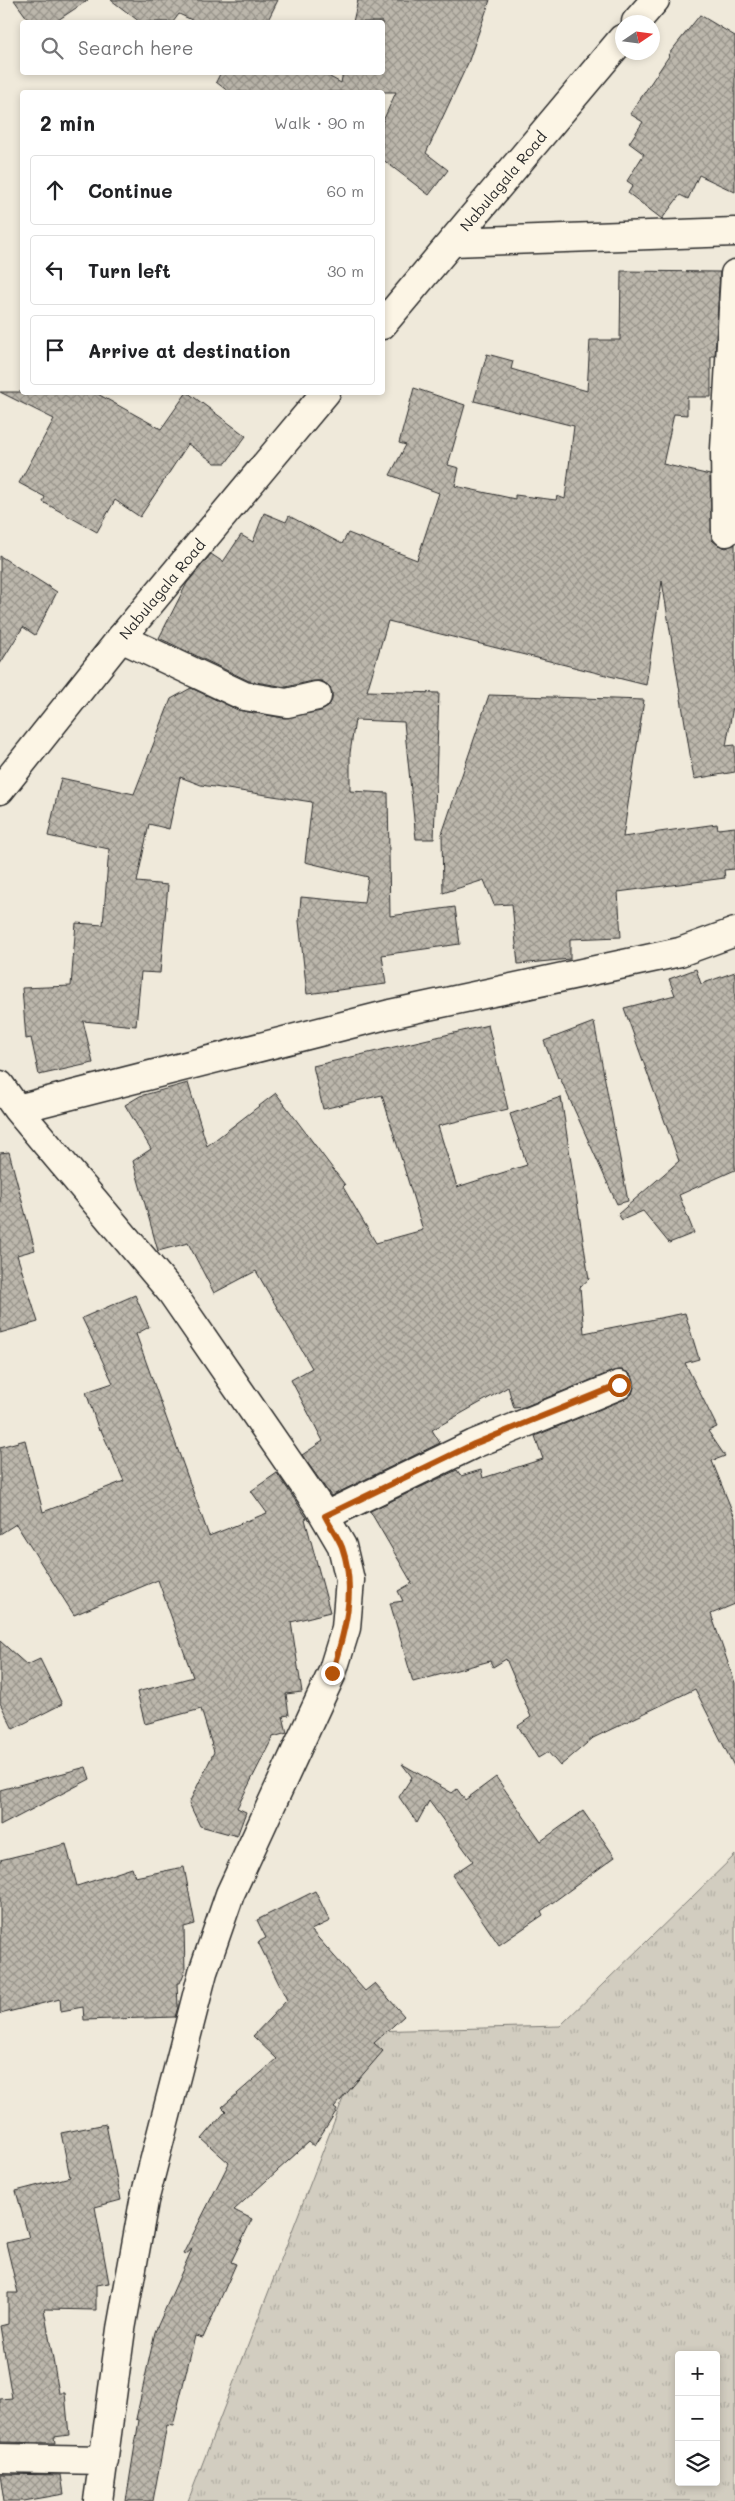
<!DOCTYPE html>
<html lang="en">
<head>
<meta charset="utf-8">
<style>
  body { margin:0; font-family:Mali,sans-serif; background:#f2f2f2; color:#202124 }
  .controls { position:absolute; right:15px; bottom:15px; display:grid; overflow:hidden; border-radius:5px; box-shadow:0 2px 8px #0003 }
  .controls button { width:45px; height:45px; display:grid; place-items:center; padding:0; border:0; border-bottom:1px solid #e0e0e0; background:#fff; color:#202124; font:25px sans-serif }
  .compass { position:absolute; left:615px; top:15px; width:45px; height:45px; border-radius:50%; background:#fff; box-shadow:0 2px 8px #0003; rotate:77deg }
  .stop { position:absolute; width:15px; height:15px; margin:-11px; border:4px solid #b45309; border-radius:50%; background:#fff }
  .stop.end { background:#b45309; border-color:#fff; box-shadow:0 1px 5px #0008 }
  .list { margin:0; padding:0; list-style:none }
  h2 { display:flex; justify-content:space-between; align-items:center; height:65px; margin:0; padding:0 20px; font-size:21px }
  h2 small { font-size:16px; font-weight:400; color:#757577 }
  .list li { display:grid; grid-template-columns:32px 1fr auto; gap:15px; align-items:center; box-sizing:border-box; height:70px; margin:0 10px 10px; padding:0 10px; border:1px solid #e0e0e0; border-radius:5px }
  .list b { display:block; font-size:19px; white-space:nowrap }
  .list em { font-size:16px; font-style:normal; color:#757577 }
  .icon { flex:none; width:28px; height:28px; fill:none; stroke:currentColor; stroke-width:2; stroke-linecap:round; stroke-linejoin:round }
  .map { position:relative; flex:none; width:735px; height:2501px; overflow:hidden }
  .search { position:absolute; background:#fff; box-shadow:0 2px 8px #0003; left:20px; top:20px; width:365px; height:55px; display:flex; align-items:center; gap:12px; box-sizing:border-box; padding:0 18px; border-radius:5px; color:#757577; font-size:19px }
  .panel { position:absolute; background:#fff; box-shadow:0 2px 8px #0003; left:20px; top:90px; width:365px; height:305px; border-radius:5px }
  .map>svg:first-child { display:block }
  .grass { fill:url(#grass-tufts); stroke:#7e7c76; fill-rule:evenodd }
  .building { fill:url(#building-cross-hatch); stroke:#2b2b2b }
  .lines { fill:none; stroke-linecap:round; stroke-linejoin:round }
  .minor-casing { stroke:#2b2b2b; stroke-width:31 }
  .tertiary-casing { stroke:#2b2b2b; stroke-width:31 }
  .minor { stroke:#fcf5e5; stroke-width:28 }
  .tertiary { stroke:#fcf5e5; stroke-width:28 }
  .route { stroke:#b45309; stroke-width:6 }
  .labels { text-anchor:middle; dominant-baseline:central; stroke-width:4; stroke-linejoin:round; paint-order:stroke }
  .street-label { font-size:15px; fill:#2b2b2b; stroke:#fcf5e5 }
</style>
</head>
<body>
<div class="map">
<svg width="735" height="2501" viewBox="0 0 735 2501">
  <defs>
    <pattern id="grass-tufts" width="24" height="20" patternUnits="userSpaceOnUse" patternTransform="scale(1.25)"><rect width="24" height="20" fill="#d2cdc0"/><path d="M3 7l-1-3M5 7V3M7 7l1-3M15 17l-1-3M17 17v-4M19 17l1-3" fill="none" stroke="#b4b0a5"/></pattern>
    <pattern id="building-cross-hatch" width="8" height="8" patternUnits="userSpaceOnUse" patternTransform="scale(1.25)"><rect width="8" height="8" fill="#bcb7ac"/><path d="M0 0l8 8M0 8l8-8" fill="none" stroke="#99958c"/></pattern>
  </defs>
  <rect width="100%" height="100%" fill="#efe9da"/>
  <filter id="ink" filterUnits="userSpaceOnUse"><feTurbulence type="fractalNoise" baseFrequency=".02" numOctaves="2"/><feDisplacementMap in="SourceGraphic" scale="10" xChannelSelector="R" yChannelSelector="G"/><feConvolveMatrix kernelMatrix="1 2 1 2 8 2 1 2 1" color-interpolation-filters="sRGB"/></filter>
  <g filter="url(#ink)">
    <path class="grass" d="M 735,1855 L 735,2501 L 188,2501 L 369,2031 L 560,2026 ZM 679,2355 L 716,2355 L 716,2482 L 679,2482 Z"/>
    <path class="building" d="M 14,0 L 88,0 L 55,22 L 30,22 Z
      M 111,0 L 278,0 L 267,22 L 196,22 L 179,14 L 173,22 L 140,22 Z
      M 358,0 L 490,0 L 468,63 L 426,153 L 448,170 L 429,195 L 382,159 L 382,123 L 396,92 L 229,92 L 216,82 L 221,72 L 321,72 L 341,83 L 343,72 L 382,72 L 382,22 L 353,22 Z
      M 700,15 L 735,36 L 735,192 L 699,175 L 688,199 L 680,195 L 662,219 L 628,193 L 633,185 L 627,181 L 644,154 L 629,143 L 643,122 L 630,114 L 669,56 L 668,55 Z
      M 621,271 L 720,272 L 715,356 L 711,356 L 711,397 L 687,397 L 687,415 L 674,414 L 663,464 L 710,475 L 712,540 L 718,545 L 726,548 L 735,544 L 735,695 L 726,746 L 735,745 L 735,772 L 694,779 L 662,581 L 646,685 L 388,621 L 367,691 L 439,693 L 434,839 L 416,839 L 404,722 L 355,720 L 350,753 L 350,791 L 388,793 L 390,916 L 455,907 L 460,944 L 382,955 L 386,984 L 307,994 L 299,921 L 301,897 L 364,903 L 368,877 L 305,862 L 312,802 L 201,785 L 180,777 L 169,829 L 149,824 L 137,882 L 168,885 L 160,973 L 141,972 L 136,1026 L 83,1021 L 93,1063 L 39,1075 L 31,1038 L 26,1039 L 22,988 L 71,986 L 76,923 L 103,925 L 109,849 L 48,836 L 61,778 L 134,794 L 171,699 L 191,688 L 238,710 L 284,718 L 321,711 L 328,707 L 332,700 L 332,692 L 329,686 L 322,681 L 313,681 L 286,687 L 249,681 L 159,638 L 187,583 L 211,554 L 223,562 L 241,535 L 253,542 L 264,513 L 286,522 L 289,516 L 342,544 L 348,533 L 417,560 L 439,493 L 390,475 L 406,445 L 399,443 L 414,388 L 465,405 L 448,465 L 459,468 L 455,486 L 515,499 L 515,495 L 556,500 L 557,496 L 565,499 L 574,426 L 474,401 L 487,354 L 513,361 L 511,369 L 587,391 L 590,340 L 620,340 Z
      M 0,392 L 94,392 L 161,429 L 187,392 L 246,436 L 226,463 L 215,463 L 188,444 L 140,517 L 115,500 L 97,532 L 43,502 L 45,497 L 19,483 L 54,419 Z
      M 0,556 L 57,592 L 35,635 L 23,627 L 0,664 Z
      M 489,695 L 644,700 L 623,837 L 717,824 L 718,829 L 735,827 L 735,869 L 724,870 L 725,878 L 618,892 L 621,937 L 570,939 L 570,959 L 518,964 L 512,904 L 494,905 L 484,880 L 443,893 L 442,834 Z
      M 696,969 L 701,984 L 735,972 L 735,1170 L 679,1195 L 694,1233 L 669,1243 L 643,1211 L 622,1220 L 618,1214 L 679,1161 L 624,1008 L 675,995 L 669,979 Z
      M 594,1022 L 628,1201 L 617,1204 L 560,1078 L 558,1078 L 544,1041 Z
      M 488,1025 L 508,1109 L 438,1126 L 457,1187 L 527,1165 L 510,1114 L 561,1097 L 589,1279 L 580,1287 L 584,1333 L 685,1313 L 699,1359 L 685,1363 L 717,1427 L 708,1431 L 725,1456 L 712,1461 L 735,1518 L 735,1604 L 711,1614 L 735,1683 L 735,1768 L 695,1689 L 593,1738 L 560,1766 L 548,1752 L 538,1758 L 518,1726 L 531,1717 L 506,1659 L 493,1667 L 490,1661 L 413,1682 L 390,1603 L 403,1601 L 398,1591 L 412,1583 L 370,1511 L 457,1470 L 461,1476 L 481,1470 L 483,1478 L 543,1459 L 535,1436 L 625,1399 L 632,1394 L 634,1387 L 634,1380 L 629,1373 L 622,1370 L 613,1371 L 524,1407 L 514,1408 L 508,1387 L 432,1430 L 440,1443 L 331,1496 L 302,1455 L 323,1441 L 291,1380 L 312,1368 L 256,1271 L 214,1293 L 188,1243 L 158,1251 L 133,1161 L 151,1149 L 125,1105 L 140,1096 L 188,1083 L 207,1146 L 276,1093 L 345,1185 L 343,1187 L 376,1243 L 423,1230 L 382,1095 L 323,1109 L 313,1066 Z
      M 9,1152 L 35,1250 L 17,1255 L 38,1322 L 0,1333 L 0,1153 Z
      M 135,1295 L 149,1327 L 136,1334 L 209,1536 L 267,1513 L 251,1491 L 277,1473 L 307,1518 L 305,1519 L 330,1612 L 291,1622 L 302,1692 L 286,1694 L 289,1715 L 283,1716 L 287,1733 L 273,1737 L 237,1808 L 246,1812 L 237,1836 L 200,1826 L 189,1803 L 214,1752 L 201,1709 L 145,1724 L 137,1692 L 193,1677 L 158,1580 L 74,1615 L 16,1524 L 0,1534 L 0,1447 L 25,1440 L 43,1512 L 124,1481 L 101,1430 L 99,1431 L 86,1392 L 113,1383 L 82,1318 Z
      M 0,1641 L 27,1665 L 40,1659 L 62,1704 L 13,1729 L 0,1703 Z
      M 402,1764 L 452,1793 L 457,1789 L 465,1800 L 496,1777 L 541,1841 L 583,1811 L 615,1857 L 541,1911 L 543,1915 L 499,1945 L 452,1875 L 473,1861 L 429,1801 L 417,1823 L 399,1797 L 412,1777 Z
      M 86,1767 L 90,1779 L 0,1826 L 0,1790 Z
      M 66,1844 L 77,1886 L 132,1868 L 135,1877 L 184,1867 L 195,1924 L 184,1927 L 185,1971 L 180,1983 L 177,1983 L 178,2007 L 175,2017 L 84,2020 L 83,2007 L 61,2011 L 60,1999 L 0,2014 L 0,1860 Z
      M 315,1891 L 330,1921 L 311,1930 L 365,1991 L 375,1983 L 404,2016 L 374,2043 L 383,2051 L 334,2108 L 337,2110 L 314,2146 L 309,2142 L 234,2210 L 252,2219 L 231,2262 L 236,2264 L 203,2338 L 195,2336 L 173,2426 L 167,2425 L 153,2501 L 126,2501 L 139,2420 L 136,2419 L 155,2332 L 192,2249 L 185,2255 L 183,2254 L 229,2163 L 202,2139 L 226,2111 L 222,2107 L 277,2059 L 253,2036 L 287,2000 L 258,1942 L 266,1938 L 257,1920 Z
      M 106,2124 L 121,2200 L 95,2207 L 109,2283 L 96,2285 L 96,2310 L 44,2309 L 59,2393 L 65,2393 L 69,2435 L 54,2437 L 55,2443 L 0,2442 L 0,2399 L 12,2398 L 0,2326 L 8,2324 L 8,2293 L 18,2293 L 6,2243 L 29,2238 L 16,2191 L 70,2177 L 61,2133 Z
      M 0,2474 L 61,2475 L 64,2494 L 24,2501 L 4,2501 Z"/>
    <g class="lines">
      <g class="minor-casing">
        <path id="minor" d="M 452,242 L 735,232
          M 726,532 L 725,449 L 735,274
          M 121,638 L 244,696 L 287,703 L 317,696
          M 0,1085 L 17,1109 L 172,1293 L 318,1505 L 342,1546 L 350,1580 L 346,1628 L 332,1673 L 230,1894 L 203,1972 L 144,2201 L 121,2329 L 98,2501
          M 17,1109 L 390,1014 L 680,952 L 735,932
          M 325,1516 L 474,1444 L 619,1385
          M 0,2458 L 104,2460"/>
      </g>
      <g class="tertiary-casing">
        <g id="tertiary">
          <path d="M 636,22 L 655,0"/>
          <path id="s1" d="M 382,325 L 622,39"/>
          <path id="s2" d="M 0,790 L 121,638 L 326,392"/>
        </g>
      </g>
      <use href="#minor" class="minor"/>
      <use href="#tertiary" class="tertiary"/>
    </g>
  </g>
  <g class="lines" filter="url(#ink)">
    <path class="route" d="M 332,1673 C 345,1631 357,1590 342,1547 C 338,1537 330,1526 325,1516 L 474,1444 L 619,1385"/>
  </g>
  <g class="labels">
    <g class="street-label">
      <text stroke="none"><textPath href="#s1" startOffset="188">Nabulagala Road</textPath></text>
      <text stroke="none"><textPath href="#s2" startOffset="258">Nabulagala Road</textPath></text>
    </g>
  </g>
</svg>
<div class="controls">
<button>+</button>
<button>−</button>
<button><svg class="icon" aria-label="layers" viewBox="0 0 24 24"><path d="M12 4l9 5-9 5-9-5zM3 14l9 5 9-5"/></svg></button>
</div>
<svg class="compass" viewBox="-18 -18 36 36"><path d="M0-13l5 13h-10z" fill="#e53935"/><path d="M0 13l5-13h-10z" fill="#757577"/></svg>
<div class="stop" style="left:619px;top:1385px"></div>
<div class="stop end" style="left:332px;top:1673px"></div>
<div class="search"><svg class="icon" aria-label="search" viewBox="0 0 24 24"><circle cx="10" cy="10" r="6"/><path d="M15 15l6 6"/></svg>Search here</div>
<section class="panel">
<h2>2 min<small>Walk · 90 m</small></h2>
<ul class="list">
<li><svg class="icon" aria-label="ahead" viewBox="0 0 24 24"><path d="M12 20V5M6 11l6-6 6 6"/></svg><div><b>Continue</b></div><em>60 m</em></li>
<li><svg class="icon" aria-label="left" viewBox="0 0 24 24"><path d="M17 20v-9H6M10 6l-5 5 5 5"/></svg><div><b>Turn left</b></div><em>30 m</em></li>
<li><svg class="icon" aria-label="arrive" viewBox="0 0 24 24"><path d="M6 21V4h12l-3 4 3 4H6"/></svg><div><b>Arrive at destination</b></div></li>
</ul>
</section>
</div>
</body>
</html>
